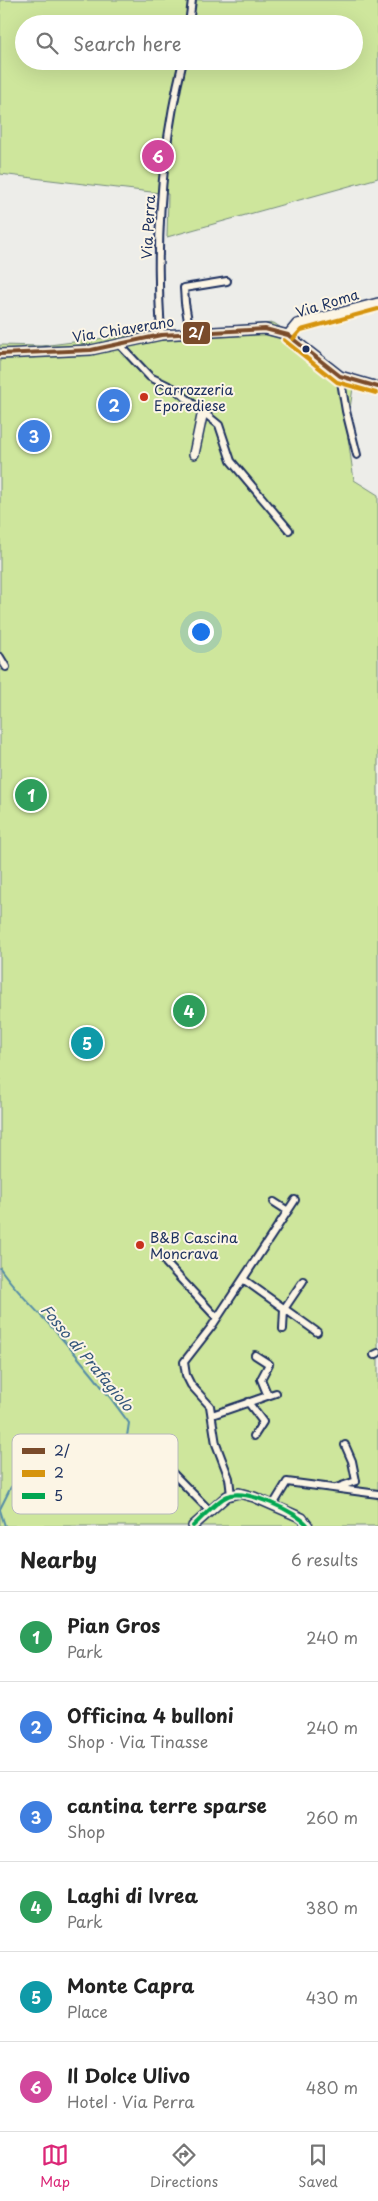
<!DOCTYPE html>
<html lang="en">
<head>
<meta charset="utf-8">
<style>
  body { margin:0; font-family:"Playpen Sans",sans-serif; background:#f6f6f6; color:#222 }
  .you { position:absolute; left:200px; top:631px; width:18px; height:18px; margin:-12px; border:4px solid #fff; border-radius:50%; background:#1a73e8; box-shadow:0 0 0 8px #1a73e833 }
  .badge { display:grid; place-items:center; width:32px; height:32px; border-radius:50%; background:#db2777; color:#fff; font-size:16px; font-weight:700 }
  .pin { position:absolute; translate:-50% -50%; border:2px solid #fff; box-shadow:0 1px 5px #0006 }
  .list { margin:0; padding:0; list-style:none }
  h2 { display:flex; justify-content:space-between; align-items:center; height:65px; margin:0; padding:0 20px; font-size:21px }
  h2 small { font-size:16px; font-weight:400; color:#767676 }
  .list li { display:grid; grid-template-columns:32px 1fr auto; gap:15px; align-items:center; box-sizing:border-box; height:90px; padding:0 20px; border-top:1px solid #e0e0e0 }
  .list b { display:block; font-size:19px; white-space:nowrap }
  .list p { margin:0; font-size:16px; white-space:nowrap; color:#767676 }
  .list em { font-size:16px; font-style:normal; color:#767676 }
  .icon { flex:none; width:28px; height:28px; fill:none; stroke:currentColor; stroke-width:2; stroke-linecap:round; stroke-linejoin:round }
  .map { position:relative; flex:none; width:378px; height:1526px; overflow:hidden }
  .search { position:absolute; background:#fff; box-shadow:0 5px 20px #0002; left:15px; right:15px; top:15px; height:55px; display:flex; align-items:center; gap:12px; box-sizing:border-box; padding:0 18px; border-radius:28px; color:#767676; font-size:19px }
  .sheet { height:605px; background:#fff }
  nav { display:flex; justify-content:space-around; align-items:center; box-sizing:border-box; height:70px; border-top:1px solid #e0e0e0; background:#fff; font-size:14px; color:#767676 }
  nav a { display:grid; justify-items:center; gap:2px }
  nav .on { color:#db2777 }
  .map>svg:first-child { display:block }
  .green { fill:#cee69c; stroke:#748a7d; fill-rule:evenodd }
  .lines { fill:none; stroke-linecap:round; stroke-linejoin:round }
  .stream { stroke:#558da7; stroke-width:2 }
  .street-casing { stroke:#1b2f5e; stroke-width:10 }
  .secondary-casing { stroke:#1b2f5e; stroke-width:12 }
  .street { stroke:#fcf5e5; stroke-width:6 }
  .secondary { stroke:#fcf5e5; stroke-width:9 }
  .bus-1-casing { stroke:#fcf5e5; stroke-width:8 }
  .bus-2-casing { stroke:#fcf5e5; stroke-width:8 }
  .bus-3-casing { stroke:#fcf5e5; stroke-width:8 }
  .bus-1 { stroke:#7a4b2a; stroke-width:4 }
  .bus-2 { stroke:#d6940e; stroke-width:4 }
  .bus-3 { stroke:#00a651; stroke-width:4 }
  .bus-dot { fill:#1b2f5e; stroke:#fcf5e5; stroke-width:2 }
  .poi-dot { fill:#c8321e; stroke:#fcf5e5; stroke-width:2 }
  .labels { text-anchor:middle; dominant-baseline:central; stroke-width:4; stroke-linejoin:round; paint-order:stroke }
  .street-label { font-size:14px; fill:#1b2f5e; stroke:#fcf5e5 }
  .poi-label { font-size:14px; fill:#1b2f5e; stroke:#fcf5e5; text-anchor:start }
  .water-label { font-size:15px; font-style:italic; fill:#33567c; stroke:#fcf5e5 }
  .key { fill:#fcf5e5; stroke:#b8babc; stroke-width:1 }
  .key-label { font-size:14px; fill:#1b2f5e }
  .line-badge { stroke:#fcf5e5; stroke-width:2 }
  .badge-label { font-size:14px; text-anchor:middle; font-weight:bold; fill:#fff }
</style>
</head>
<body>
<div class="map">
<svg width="378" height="1526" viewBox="0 0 378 1526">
  <rect width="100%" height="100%" fill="#edede9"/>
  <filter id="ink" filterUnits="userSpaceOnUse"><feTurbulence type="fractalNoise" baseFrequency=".02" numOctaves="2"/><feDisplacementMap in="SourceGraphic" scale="10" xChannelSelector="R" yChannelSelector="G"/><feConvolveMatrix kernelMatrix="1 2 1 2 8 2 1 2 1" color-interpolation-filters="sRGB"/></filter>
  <g filter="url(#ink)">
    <path class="green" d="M 0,0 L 378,0 L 378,178 L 167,237 L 168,194 L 0,174 ZM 24,24 L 354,24 L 354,61 L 24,61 Z
      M 274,323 L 312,349 L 341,375 L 354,380 L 347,431 L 354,480 L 378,495 L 378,1526 L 0,1526 L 0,345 L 41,346 L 161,331 Z"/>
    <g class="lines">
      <path class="stream" d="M 0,1268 C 16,1292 37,1310 56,1332 C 82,1361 106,1391 129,1423 L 126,1443 L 27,1479 L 11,1487 L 0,1509
        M 0,1510 L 5,1526"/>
      <g class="street-casing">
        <path id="street" d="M 189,24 L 192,0
          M 190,333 L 185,303 L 184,288 L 227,281
          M 161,335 C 155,244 161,150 183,61
          M 120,345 L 150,377 L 175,389 L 219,425 L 231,461 L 289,530
          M 340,376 L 346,411 L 357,455
          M 0,657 L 6,667
          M 274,1202 L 288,1211
          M 166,1263 L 217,1318
          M 243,1279 L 317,1332
          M 283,1329 L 284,1309 L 303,1281
          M 255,1355 L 269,1364 L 261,1379 L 268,1396
          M 374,1355 L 378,1353
          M 248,1402 L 263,1422 L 254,1436
          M 212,1415 L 276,1393
          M 92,1470 L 144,1444 L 209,1510
          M 336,1488 L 356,1481 L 352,1461 L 345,1445
          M 231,1495 L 229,1478 L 216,1444 L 210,1406 L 191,1385 L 186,1375 L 184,1362 L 212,1326 L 295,1200
          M 129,1498 L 141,1487 L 145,1474 L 159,1458
          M 273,1505 L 287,1482 L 378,1494"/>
      </g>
      <g class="secondary-casing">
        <path id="secondary" d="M 288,335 L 297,324 L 378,303
          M 0,354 L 91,350 L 161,335 L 265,329 L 288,335 L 340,376 L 378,387
          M 194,454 L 203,411
          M 193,1526 L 227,1496 L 239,1493 L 254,1497 L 302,1518 L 308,1526"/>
      </g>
      <use href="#street" class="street"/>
      <use href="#secondary" class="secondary"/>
      <g class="bus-1-casing">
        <path id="bus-1" d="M 0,354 L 91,350 L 161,335 L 265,329 L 288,335 L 340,376 L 378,387"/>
      </g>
      <g class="bus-2-casing">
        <path id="bus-2" d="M 293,339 L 301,330 L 378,309
          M 284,340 L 337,382 L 376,393"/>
      </g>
      <g class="bus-3-casing">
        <path id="bus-3" d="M 193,1526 C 202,1518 217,1500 228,1496 C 245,1488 298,1512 308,1526"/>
      </g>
      <use href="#bus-1" class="bus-1"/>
      <use href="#bus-2" class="bus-2"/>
      <use href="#bus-3" class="bus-3"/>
    </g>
  </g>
  <circle class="bus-dot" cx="306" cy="349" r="4.5"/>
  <g class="poi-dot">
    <circle cx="144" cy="397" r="5"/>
    <circle cx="140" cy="1245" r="5"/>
  </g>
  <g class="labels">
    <g class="street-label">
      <text transform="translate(148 227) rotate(-87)">Via Perra</text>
      <text transform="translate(327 303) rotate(-17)">Via Roma</text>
      <text transform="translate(123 329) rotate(-9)">Via Chiaverano</text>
    </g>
    <g class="poi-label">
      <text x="154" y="389">Carrozzeria<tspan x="154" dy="16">Eporediese</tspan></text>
      <text x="150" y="1237">B&amp;B Cascina<tspan x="150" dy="16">Moncrava</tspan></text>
    </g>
    <g class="water-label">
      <text transform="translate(88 1357) rotate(50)">Fosso di Prafagiolo</text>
    </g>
  </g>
  <rect x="12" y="1434" width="166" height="80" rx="8" class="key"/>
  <rect x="22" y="1448" width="23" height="6" fill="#7a4b2a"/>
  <rect x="22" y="1470" width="23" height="7" fill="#d6940e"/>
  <rect x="22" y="1493" width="23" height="6" fill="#00a651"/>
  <g class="key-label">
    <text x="54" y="1456">2/</text>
    <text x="54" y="1478">2</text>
    <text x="54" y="1501">5</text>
  </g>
  <rect class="line-badge" x="182" y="321" width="29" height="24" rx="5" fill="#7a4b2a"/>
  <g class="badge-label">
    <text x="196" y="338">2/</text>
  </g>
</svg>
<div class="you"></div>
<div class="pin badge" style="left:31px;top:795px;background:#2e9e5b">1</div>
<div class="pin badge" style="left:114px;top:405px;background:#3f7fe0">2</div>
<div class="pin badge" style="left:34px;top:436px;background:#3f7fe0">3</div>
<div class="pin badge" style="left:189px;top:1011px;background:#2e9e5b">4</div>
<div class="pin badge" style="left:87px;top:1043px;background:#0f9aa8">5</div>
<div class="pin badge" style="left:158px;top:156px;background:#d1479c">6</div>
<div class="search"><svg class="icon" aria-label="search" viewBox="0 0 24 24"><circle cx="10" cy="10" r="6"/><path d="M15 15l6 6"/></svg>Search here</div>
</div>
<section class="sheet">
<h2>Nearby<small>6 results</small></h2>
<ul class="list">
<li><span class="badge" style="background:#2e9e5b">1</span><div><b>Pian Gros</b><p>Park</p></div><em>240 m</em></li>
<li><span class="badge" style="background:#3f7fe0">2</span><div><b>Officina 4 bulloni</b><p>Shop · Via Tinasse</p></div><em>240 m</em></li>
<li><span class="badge" style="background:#3f7fe0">3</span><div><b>cantina terre sparse</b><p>Shop</p></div><em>260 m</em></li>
<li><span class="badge" style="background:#2e9e5b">4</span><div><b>Laghi di Ivrea</b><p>Park</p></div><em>380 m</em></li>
<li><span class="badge" style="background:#0f9aa8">5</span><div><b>Monte Capra</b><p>Place</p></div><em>430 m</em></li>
<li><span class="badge" style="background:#d1479c">6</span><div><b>Il Dolce Ulivo</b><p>Hotel · Via Perra</p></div><em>480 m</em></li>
</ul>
</section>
<nav>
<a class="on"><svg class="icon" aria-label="map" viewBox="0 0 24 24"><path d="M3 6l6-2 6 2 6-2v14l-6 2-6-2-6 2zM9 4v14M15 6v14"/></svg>Map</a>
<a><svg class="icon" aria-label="directions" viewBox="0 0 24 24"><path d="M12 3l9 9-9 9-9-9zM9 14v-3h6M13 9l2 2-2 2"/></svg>Directions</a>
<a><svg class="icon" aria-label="saved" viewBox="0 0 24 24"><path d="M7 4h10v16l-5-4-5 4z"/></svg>Saved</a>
</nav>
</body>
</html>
